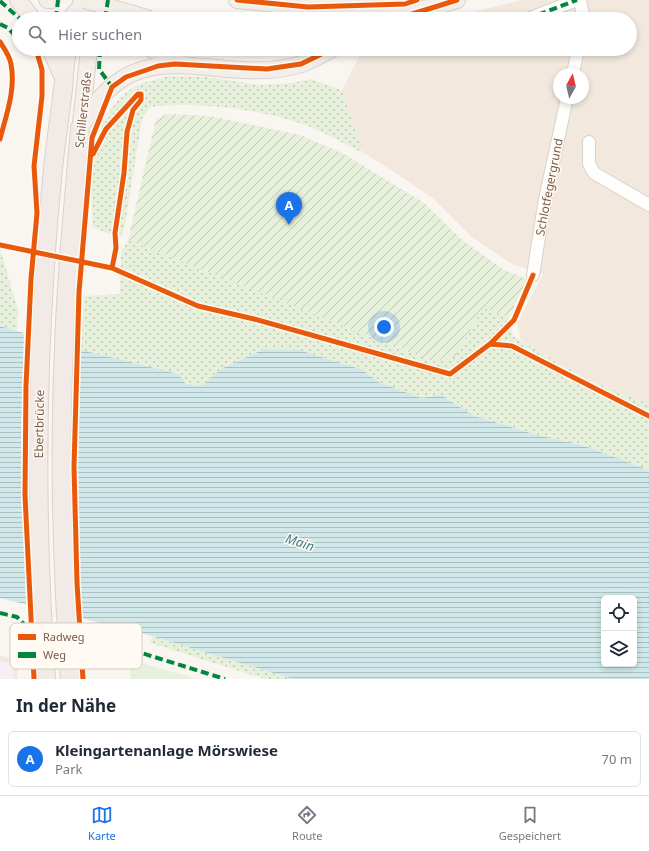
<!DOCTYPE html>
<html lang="de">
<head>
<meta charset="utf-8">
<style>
  body { margin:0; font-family:"Noto Sans",sans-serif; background:#f6f6f7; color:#1f2937 }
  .controls { position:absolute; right:12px; bottom:12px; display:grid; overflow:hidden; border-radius:6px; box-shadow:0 2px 6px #0003 }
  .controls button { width:36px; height:36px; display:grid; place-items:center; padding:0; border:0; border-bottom:1px solid #e0e1e3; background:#fff; color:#1f2937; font:20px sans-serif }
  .compass { position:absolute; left:553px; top:68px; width:36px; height:36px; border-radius:50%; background:#fff; box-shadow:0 2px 6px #0003; rotate:8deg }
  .you { position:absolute; left:384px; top:327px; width:14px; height:14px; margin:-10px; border:3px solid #fff; border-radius:50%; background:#1a73e8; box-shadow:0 0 0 6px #1a73e833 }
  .badge { display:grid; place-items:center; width:26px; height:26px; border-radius:50%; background:#1a73e8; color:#fff; font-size:13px; font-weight:700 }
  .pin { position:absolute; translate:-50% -33px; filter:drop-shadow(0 1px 2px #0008) }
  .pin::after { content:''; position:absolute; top:21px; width:14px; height:12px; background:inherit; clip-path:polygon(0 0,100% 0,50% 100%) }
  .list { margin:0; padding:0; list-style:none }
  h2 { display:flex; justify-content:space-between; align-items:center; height:52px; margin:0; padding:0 16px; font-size:17px }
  h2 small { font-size:13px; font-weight:400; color:#747a83 }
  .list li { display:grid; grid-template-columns:26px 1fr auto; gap:12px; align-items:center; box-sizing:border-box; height:56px; margin:0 8px 8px; padding:0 8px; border:1px solid #e0e1e3; border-radius:6px }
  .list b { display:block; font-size:15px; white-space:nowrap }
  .list p { margin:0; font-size:13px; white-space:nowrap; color:#747a83 }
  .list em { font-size:13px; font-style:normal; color:#747a83 }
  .icon { flex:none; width:22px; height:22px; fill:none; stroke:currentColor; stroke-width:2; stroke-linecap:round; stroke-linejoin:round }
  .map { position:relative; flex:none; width:649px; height:679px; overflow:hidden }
  .search { position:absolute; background:#fff; box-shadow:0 2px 6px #0003; left:12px; right:12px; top:12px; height:44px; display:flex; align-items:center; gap:10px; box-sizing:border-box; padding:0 14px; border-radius:22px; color:#747a83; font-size:15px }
  .sheet { height:116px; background:#fff }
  nav { display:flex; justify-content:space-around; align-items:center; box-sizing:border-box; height:56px; border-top:1px solid #e0e1e3; background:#fff; font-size:11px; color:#747a83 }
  nav a { display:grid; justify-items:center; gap:2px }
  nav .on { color:#1a73e8 }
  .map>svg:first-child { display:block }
  .residential { fill:#f2e8de; fill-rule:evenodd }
  .education { fill:#f6eef6 }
  .grass { fill:url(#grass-dots) }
  .garden { fill:url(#garden-furrows) }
  .pitch { fill:#e7f0db }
  .water { fill:url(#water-rules); fill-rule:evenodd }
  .pier { fill:#f9f5f0 }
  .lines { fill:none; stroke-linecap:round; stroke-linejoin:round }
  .minor-casing { stroke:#d7d1cb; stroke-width:14 }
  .major-casing { stroke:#dad1cc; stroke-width:18 }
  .highway-casing { stroke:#dad1cc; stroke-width:20 }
  .minor { stroke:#fefefd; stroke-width:12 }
  .major { stroke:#f3eee8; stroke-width:16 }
  .highway { stroke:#f2eae7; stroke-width:18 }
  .major-bridge-casing { stroke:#dad1cc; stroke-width:18; stroke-linecap:butt }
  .major-bridge { stroke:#f3eee8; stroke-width:16 }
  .quiet { stroke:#00873e; stroke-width:4; stroke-dasharray:8 4; stroke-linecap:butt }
  .cycleway-casing { stroke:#fffaf3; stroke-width:8 }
  .cycleway { stroke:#e8590c; stroke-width:5 }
  .labels { text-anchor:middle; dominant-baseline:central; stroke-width:3; stroke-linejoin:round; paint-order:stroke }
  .street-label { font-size:12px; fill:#7a5c4d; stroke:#fffaf3 }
  .water-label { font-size:13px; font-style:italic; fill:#437c86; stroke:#fffaf3 }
  .key { fill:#fffaf3; stroke:#d7cbc1; stroke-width:1 }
  .key-label { font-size:11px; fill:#7a5c4d }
</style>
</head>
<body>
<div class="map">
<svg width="649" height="679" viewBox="0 0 649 679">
  <defs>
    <pattern id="grass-dots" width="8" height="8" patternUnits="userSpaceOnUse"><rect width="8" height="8" fill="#e7f0db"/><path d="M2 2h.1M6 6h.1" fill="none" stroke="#c0c6b4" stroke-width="1.8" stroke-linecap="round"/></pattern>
    <pattern id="garden-furrows" width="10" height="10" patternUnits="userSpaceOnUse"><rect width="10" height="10" fill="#e7f0db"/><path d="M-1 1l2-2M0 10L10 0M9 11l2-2" fill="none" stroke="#c0c6b4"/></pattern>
    <pattern id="water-rules" width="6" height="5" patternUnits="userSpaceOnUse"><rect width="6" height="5" fill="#d0e8ea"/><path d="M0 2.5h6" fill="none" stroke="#aebfc0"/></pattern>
  </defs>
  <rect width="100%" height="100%" fill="#f9f5f0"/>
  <path class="residential" d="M 521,0 L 649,0 L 649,404 L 586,379 L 521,340 L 517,323 L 543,274 L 512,264 L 473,238 L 434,199 L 391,170 L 364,153 L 342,90 L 363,49 L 630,49 L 630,19 L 447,19 ZM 559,74 L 583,74 L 583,98 L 559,98 Z
    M 0,656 L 17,659 L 18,679 L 0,679 Z"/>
  <path class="education" d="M 0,661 L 13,664 L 14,679 L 0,679 Z"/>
  <path class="grass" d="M 168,76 L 206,77 L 259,85 L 292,83 L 311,79 L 342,90 L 364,153 C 343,144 322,130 300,123 C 257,109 195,101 150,107 L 142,119 L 124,230 L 120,238 L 92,227 C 93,208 90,190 91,171 C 94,139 107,100 138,85 C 147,81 158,79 168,76 Z
    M 128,240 L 432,361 L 455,357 L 483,308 L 509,317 L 513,336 L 586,379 L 649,404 L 649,470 L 582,445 L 537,435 L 474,416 L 441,395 L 421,398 L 377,382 L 363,370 L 299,350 L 264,349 L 221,369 L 201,387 L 81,350 L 84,296 L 120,294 L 121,253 Z
    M 0,249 L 18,310 L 17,331 L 0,326 Z
    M 152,636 L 293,679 L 266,679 L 150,643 Z"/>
  <path class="garden" d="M 167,114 L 210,116 L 300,135 L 344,154 L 424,203 L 461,239 L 504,270 L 527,279 L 509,317 L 483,308 L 455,357 L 432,361 L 128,240 L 155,124 L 157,119 Z"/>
  <path class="pitch" d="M 128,659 L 197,679 L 131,679 Z"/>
  <path class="water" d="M 0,326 L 81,350 L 178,374 L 185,383 L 201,387 L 221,369 L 264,349 L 299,350 L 363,370 L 378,382 L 421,398 L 441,395 L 474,416 L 537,435 L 582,445 L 649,470 L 649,679 L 293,679 L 152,636 L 0,598 ZM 604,598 L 634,598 L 634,664 L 604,664 Z"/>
  <path class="pier" d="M 24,331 L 81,348 L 78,454 L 79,581 L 83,621 L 26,607 L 21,440 Z"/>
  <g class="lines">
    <g class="minor-casing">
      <path id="minor" d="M 580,0 L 584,19
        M 527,19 L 577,0
        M 573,74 L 578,49
        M 589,142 L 589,164 L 594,173 L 649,205
        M 533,275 L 545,199 L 567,98"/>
    </g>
    <g class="major-casing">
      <path id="major" d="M 18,0 L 33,19
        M 47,0 L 52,0
        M 81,0 L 92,18
        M 97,0 L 113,19
        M 237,0 L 308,7 L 405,4
        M 72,16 L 83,4 L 89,0
        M 362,19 L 429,8 L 457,0
        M 50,49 L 64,80
        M 151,49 L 181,61
        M 64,80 L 68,49
        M 81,123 L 89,49
        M 80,128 C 137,20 217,90 302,64 C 312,60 322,55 332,49"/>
    </g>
    <g class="highway-casing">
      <path id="highway" d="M 46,679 C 34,509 36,339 53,169 C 56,139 61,109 64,80
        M 70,679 C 62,569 59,459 64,349 C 66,275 74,202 80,128"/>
    </g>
    <use href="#minor" class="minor"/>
    <use href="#major" class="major"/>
    <use href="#highway" class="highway"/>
    <g class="major-bridge-casing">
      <path id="major-bridge" d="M 85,0 L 150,19"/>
    </g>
    <use href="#major-bridge" class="major-bridge"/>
    <path class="quiet" d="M 0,1 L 20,19
      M 429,8 L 431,19
      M 56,19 L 58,0
      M 105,19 L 108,0
      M 527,19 L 577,0
      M 0,24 L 8,28 L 19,40
      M 100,49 L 99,69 L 112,87 L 111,90
      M 0,613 L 17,617 L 36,637 L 59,647 L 119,646 L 225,679"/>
    <g class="cycleway-casing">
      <path id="cycleway" d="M 237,0 L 308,7 L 405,4 L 417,0
        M 396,19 L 457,0
        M 0,42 C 4,48 10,57 11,64 C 16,89 6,116 0,139
        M 93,154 L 106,129 L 138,94 L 141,94 L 141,100 L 133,110 L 127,132 L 124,173 L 115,233 L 116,248 L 112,268
        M 0,245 L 112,268 L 198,306 L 254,319 L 450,374 L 490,344 L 514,320 L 533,275
        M 490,344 L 512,346 L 649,416
        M 34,679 L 25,495 L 26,386 L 31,279 L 37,213 L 34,166 L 42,96 L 42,70 L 36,49
        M 83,679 L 77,583 L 74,467 L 79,292 L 92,138 L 112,87 L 126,77 L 158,66 L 175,64 L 267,69 L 301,64 L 332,49"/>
    </g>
    <use href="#cycleway" class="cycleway"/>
  </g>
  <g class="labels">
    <g class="street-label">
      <text transform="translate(83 110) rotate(-84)">Schillerstraße</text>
      <text transform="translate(549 187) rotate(-79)">Schlotfegergrund</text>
      <text transform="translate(39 424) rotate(-89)">Ebertbrücke</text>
    </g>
    <g class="water-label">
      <text transform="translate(300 542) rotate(18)">Main</text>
    </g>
  </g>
  <rect x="10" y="623" width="132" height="46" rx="6" class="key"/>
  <rect x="18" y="634" width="18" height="6" fill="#e8590c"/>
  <rect x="18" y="652" width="18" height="6" fill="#00873e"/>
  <g class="key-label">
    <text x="43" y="641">Radweg</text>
    <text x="43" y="659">Weg</text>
  </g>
</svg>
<div class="controls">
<button><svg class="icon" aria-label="locate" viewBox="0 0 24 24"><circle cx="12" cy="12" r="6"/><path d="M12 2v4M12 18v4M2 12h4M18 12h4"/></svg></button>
<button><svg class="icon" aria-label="layers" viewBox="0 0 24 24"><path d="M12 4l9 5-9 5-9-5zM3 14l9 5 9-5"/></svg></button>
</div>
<svg class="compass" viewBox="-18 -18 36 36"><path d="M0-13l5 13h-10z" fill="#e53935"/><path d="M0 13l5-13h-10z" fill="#747a83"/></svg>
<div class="you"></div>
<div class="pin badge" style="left:289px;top:225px">A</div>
<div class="search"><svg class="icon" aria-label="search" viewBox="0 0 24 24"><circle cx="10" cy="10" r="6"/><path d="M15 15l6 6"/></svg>Hier suchen</div>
</div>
<section class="sheet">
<h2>In der Nähe<small></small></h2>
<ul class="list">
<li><span class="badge">A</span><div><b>Kleingartenanlage Mörswiese</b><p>Park</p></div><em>70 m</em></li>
</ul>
</section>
<nav>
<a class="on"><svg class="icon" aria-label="map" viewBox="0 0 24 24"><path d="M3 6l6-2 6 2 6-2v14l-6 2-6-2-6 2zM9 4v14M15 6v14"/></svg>Karte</a>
<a><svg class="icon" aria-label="directions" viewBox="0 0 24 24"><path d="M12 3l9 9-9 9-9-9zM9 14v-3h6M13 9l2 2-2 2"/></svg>Route</a>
<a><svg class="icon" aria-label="saved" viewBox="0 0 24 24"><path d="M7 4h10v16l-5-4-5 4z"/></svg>Gespeichert</a>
</nav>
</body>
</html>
